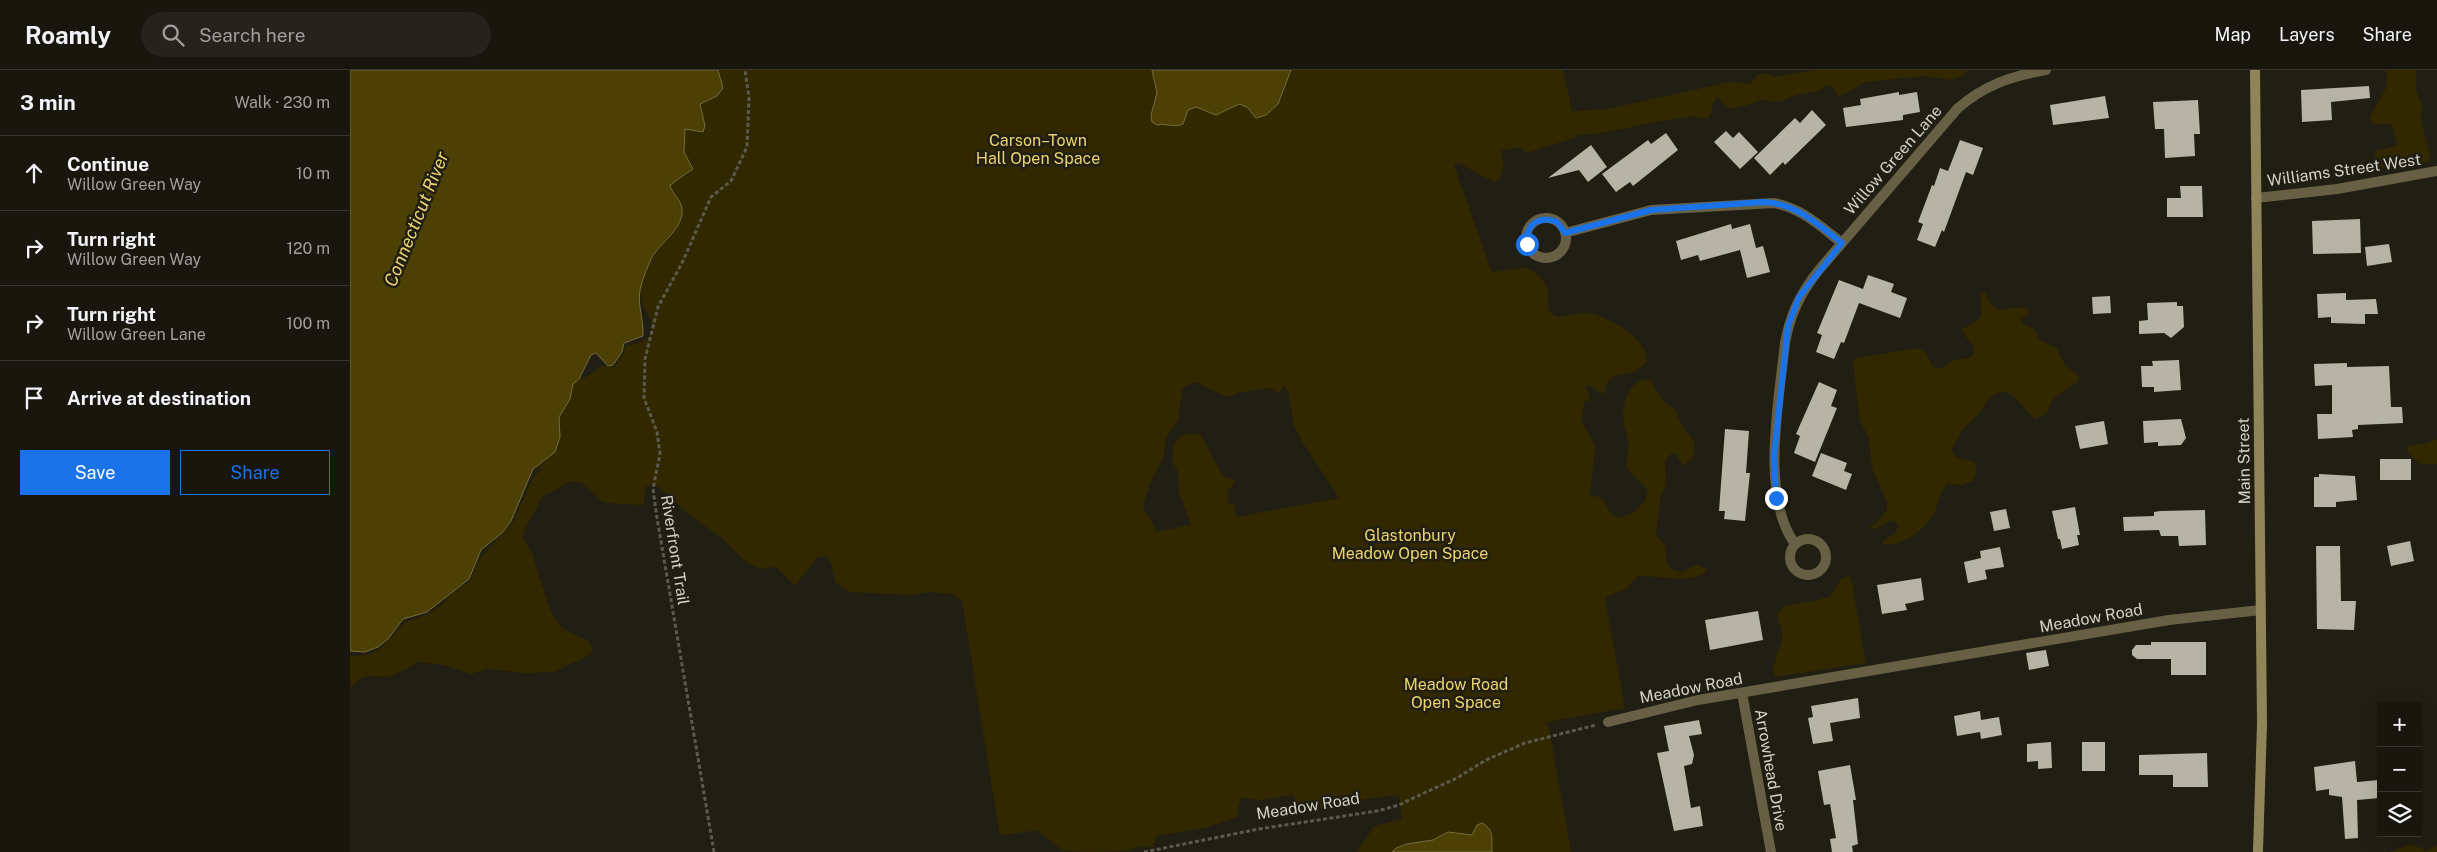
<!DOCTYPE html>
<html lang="en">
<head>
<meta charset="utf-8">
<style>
  body { margin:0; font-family:"Public Sans",sans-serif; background:#26231c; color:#f1f3f6 }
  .controls { position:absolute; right:15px; bottom:15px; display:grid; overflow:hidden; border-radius:0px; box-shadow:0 5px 20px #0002 }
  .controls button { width:45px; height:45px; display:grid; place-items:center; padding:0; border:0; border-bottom:1px solid #37352e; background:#19160e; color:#f1f3f6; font:25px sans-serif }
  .stop { position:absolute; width:15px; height:15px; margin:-11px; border:4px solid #1a73e8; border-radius:50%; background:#fff }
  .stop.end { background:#1a73e8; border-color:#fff; box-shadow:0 1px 5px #0008 }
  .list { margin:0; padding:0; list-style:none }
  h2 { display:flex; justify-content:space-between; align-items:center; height:65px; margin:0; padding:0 20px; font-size:21px }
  h2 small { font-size:16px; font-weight:400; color:#9f9f9e }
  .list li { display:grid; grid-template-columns:32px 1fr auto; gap:15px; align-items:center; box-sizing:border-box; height:75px; padding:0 20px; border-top:1px solid #37352e }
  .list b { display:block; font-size:19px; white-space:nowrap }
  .list p { margin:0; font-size:16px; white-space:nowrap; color:#9f9f9e }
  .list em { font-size:16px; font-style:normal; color:#9f9f9e }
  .actions { display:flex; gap:10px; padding:15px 20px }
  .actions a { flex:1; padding:11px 0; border:1px solid #1a73e8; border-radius:0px; text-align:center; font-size:18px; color:#1a73e8 }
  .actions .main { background:#1a73e8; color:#fff }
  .icon { flex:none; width:28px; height:28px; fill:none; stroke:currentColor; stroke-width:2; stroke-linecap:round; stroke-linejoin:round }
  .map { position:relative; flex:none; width:2087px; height:782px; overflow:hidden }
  header { display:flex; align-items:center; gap:30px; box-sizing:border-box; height:70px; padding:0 25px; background:#19160e; border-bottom:1px solid #37352e }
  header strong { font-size:24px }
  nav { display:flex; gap:28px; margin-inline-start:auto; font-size:18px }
  .search { width:350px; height:45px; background:#26231c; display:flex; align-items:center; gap:12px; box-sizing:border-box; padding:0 18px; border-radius:28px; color:#9f9f9e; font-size:19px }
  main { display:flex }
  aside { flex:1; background:#19160e }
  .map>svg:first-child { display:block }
  .green { fill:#312800; fill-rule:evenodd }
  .water { fill:#4d4004; stroke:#756c3f }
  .building { fill:#b7b4a5 }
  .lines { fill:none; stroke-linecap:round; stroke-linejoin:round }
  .path { stroke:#5c594f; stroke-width:3; stroke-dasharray:4 2.5; stroke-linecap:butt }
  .minor { stroke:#676045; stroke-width:10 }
  .secondary { stroke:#908559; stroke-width:10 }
  .route { stroke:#1a73e8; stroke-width:6 }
  .labels { text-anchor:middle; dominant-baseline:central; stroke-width:5; stroke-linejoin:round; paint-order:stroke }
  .park-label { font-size:16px; fill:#ead26f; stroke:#211e13 }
  .street-label { font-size:16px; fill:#d3d1ca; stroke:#211e13 }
  .water-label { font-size:18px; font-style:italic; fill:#edd471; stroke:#211e13 }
</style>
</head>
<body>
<header>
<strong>Roamly</strong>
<div class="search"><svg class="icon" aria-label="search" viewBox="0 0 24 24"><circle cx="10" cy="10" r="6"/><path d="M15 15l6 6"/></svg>Search here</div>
<nav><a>Map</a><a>Layers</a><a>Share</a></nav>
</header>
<main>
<aside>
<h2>3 min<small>Walk · 230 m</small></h2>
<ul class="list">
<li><svg class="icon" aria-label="ahead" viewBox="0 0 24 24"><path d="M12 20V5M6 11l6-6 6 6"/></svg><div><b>Continue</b><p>Willow Green Way</p></div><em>10 m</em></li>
<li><svg class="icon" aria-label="right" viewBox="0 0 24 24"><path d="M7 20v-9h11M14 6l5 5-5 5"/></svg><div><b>Turn right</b><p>Willow Green Way</p></div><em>120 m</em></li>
<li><svg class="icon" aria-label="right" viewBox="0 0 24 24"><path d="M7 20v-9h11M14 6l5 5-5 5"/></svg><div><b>Turn right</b><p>Willow Green Lane</p></div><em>100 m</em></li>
<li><svg class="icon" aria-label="arrive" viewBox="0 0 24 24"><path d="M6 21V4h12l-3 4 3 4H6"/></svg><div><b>Arrive at destination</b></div></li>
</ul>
<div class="actions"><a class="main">Save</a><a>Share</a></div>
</aside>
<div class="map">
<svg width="2087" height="782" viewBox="0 0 2087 782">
  <rect width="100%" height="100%" fill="#211e13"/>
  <path class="green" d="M 368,0 L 1213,0 L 1222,41 L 1258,39 L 1379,12 L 1400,14 L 1407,5 L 1413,3 L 1427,7 L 1464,0 L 1619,0 L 1612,6 L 1602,10 L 1573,6 L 1516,12 L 1491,26 L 1488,26 L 1483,17 L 1479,15 L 1465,22 L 1447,25 L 1429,32 L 1414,30 L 1383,39 L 1376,36 L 1368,27 C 1361,32 1363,41 1358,48 L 1349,49 L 1346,46 L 1316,50 L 1247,64 L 1227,65 L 1227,67 L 1180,82 L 1173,81 L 1170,77 L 1151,80 C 1153,91 1157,107 1144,112 L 1109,93 L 1104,95 L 1141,200 L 1145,202 L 1176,197 C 1182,201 1193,208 1196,215 C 1201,223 1194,238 1202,244 C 1210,250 1226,242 1235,243 C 1256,244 1299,268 1297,292 L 1284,302 L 1263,306 L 1257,312 L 1254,323 L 1249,323 L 1240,315 L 1236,316 L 1240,328 L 1239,332 L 1235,330 L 1231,351 L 1242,369 L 1245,378 L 1240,423 L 1241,425 L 1252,428 C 1255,433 1259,442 1263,445 C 1274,453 1297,435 1298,421 L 1276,397 C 1277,389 1280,378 1278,370 C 1277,365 1275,360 1274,355 C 1271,337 1277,308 1300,310 L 1312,330 L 1325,340 L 1334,359 L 1345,372 L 1343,387 L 1333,396 L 1326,384 L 1323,383 L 1315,389 L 1316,414 L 1311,426 L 1306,465 L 1316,477 C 1315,491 1316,502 1333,502 L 1346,495 L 1356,498 L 1357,501 C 1343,515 1306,505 1288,506 L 1276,519 L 1256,527 L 1255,531 L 1273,625 L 1274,638 L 1198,652 L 1221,782 L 1055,782 L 1044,780 L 1042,782 L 1007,782 L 1024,756 L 1052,749 L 1049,725 L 999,731 L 956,742 L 951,740 L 943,725 L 909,730 L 891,728 L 886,748 L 854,758 L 806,766 L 803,777 L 792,776 L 773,781 L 742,782 L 713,781 L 687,760 L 650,766 L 612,531 L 602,524 L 580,522 L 561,525 L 499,522 L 486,513 L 481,493 L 476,486 L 468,487 L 446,514 L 443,514 L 426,497 L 410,499 L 396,492 L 374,470 L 338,444 L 310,418 L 303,415 L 295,417 L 294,435 L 254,433 L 233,414 L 222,411 L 193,426 L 174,461 L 173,468 L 182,483 L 199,537 L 206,550 L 213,559 L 239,571 L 243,581 L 236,587 L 204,602 L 176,603 L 137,599 L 121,604 L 93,595 L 69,592 L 39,607 L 19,606 L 11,608 L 0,618 L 0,586 L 16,585 L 29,580 L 54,553 L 80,543 L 93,534 L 100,525 L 120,511 L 129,489 L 163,452 L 183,408 L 193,397 L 183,399 L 205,382 L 210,367 L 209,347 L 220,329 L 223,314 L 229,308 L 237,307 L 251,296 L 264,297 L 274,283 L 276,276 L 290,273 L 299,266 C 307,247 293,245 291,225 L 307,222 L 289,225 C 291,212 296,199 302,188 C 310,173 333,158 332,139 C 331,129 323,124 320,115 L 339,104 L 343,96 L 334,82 L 335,59 L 341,59 L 351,63 L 355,56 L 350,34 L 367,26 L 371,10 ZM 845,312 L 877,327 L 888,323 L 918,318 L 929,323 L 934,316 L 939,324 L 943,353 L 953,373 L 989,428 L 886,447 L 884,434 L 877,433 L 879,429 L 877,421 L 885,413 L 883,409 L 877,408 L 872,404 L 851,365 L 840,363 L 830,366 L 823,376 L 822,390 L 828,402 L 829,422 L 841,455 L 806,462 L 803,453 L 794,440 L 794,433 L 801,411 L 814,387 L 815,369 L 828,351 L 832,321 L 836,316 Z
    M 2035,0 L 2066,0 L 2066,20 L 2072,37 L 2071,49 L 2080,88 L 2078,92 L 2037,100 L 2030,96 L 2024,85 L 2026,81 L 2045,76 L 2047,74 L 2042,54 L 2023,54 L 2020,49 C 2024,32 2044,18 2035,0 Z
    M 1631,222 L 1635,223 L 1641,234 L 1649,240 L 1674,237 L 1679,240 L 1678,245 L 1671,248 L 1671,253 L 1684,259 L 1690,270 L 1707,278 L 1715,295 L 1729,306 L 1728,311 C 1713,325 1705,320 1697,343 L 1686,350 L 1661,324 L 1651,321 L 1640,327 L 1628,345 L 1614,358 L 1602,379 L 1605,387 L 1625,392 L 1627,401 L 1623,411 L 1613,415 L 1597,414 C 1590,422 1589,433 1584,443 C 1576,459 1552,478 1533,474 L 1532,471 L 1546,463 L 1548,455 L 1544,450 L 1534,453 L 1527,459 L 1519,458 L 1530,449 L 1537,439 L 1537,432 L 1523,401 L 1518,366 L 1510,351 L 1503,291 L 1506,288 L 1569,278 L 1576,283 L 1583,297 L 1591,299 L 1603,290 L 1619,288 L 1624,283 L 1624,277 L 1611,260 C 1641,244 1628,250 1631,222 Z
    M 2087,369 L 2087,394 L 2071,394 L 2058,383 L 2058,376 L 2078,373 Z
    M 1499,506 L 1501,509 L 1516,593 L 1426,607 L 1423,599 L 1433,566 L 1427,544 L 1435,535 L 1465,531 L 1481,526 L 1491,509 Z
    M 2061,774 L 2077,781 L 2087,775 L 2087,782 L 2039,782 Z"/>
  <path class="water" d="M 0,0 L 368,0 L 373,18 L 367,26 L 350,34 L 355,56 L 353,62 L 335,59 L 334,82 L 343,99 L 320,115 C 322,124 331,129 332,139 C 334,158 311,172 302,187 C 298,196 293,207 291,216 C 286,232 294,249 293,266 L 274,273 L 272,282 L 263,295 L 258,296 L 246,283 L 241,285 L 229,309 L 223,314 L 220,329 L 209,347 L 210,367 L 205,382 L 183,399 L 161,451 L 153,462 L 131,480 L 119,509 L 77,542 L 53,549 L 38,569 L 28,577 L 15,582 L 0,581 Z
    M 802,0 L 941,0 L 928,34 L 916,45 L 906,48 L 897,37 L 889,34 L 866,45 L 846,37 L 838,40 L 833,54 C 825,58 816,53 807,55 L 802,52 L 801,45 L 807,23 Z
    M 1132,753 C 1145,760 1141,769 1142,782 L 1042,782 L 1046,778 L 1057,774 L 1083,770 L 1098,762 L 1122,765 L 1127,755 Z"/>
  <path class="building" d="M 2019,16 L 2020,28 L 1981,32 L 1982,50 L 1952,52 L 1951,20 Z
    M 1549,22 L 1549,25 L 1567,22 L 1570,42 L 1553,45 L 1553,50 L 1496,57 L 1493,38 L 1511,35 L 1510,29 Z
    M 1755,26 L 1759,48 L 1703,55 L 1700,35 Z
    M 1848,30 L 1850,64 L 1844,64 L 1845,86 L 1815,88 L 1814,59 L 1805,59 L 1803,32 Z
    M 1462,40 L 1476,55 L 1435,95 L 1433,92 L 1420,105 L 1404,88 L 1445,48 L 1450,53 Z
    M 1376,61 L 1383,68 L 1389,62 L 1408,82 L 1390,99 L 1364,72 Z
    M 1316,63 L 1328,80 L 1283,116 L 1280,112 L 1266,122 L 1252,104 L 1298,70 L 1301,74 Z
    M 1610,70 L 1633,78 L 1623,105 L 1616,102 L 1594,162 L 1592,160 L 1585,177 L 1567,170 L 1573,154 L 1568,152 L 1582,115 L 1584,116 L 1590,98 L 1598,101 Z
    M 1241,75 L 1257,97 L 1238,112 L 1229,100 L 1198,108 Z
    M 1830,116 L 1852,116 L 1853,147 L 1817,147 L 1817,128 L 1831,128 Z
    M 2010,149 L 2011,183 L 1963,184 L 1962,151 Z
    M 1381,154 L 1382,159 L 1400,154 L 1406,178 L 1413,176 L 1420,202 L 1397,208 L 1390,180 L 1350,191 L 1348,185 L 1331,190 L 1326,171 Z
    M 2039,174 L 2042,192 L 2017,196 L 2015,177 Z
    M 1518,205 L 1544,214 L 1541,222 L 1557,228 L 1550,248 L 1509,233 L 1494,273 L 1491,272 L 1484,289 L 1466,282 L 1472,265 L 1467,263 L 1489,210 L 1513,219 Z
    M 1996,223 L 1996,230 L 2026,229 L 2028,244 L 2015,244 L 2015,254 L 1981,253 L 1981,247 L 1968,248 L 1967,224 Z
    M 1760,226 L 1761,243 L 1743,244 L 1742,227 Z
    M 1827,232 L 1827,236 L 1833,236 L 1834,257 L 1821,268 L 1814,263 L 1789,264 L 1789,251 L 1798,250 L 1797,233 Z
    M 1829,290 L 1831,320 L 1804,322 L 1804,317 L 1792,317 L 1791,296 L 1803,296 L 1802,291 Z
    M 1997,293 L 1997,297 L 2039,296 L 2041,337 L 2052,337 L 2053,353 L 2008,355 L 2008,359 L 2002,360 L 2003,367 L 1968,369 L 1967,344 L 1982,344 L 1982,315 L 1965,316 L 1964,294 Z
    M 1469,312 L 1487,320 L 1481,336 L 1487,338 L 1465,392 L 1444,383 L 1450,366 L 1446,364 Z
    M 1831,349 L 1836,368 L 1831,375 L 1808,376 L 1808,372 L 1794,373 L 1793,351 Z
    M 1754,351 L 1758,374 L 1730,379 L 1725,356 Z
    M 1375,359 L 1399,361 L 1396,403 L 1400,403 L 1395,451 L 1374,449 L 1375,441 L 1369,441 Z
    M 1471,383 L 1497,393 L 1494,401 L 1502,404 L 1496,420 L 1462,406 Z
    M 2030,389 L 2061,389 L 2061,410 L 2030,410 Z
    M 1969,404 L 2005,406 L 2007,430 L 1986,432 L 1986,437 L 1964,437 L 1964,407 L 1969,407 Z
    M 1725,437 L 1730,465 L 1727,465 L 1729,475 L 1712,479 L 1710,469 L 1708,469 L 1702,441 Z
    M 1656,439 L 1660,458 L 1644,461 L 1640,442 Z
    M 1855,440 L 1856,475 L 1829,476 L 1828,466 L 1811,466 L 1809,460 L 1774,461 L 1773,447 L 1804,446 L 1804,442 L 1810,441 Z
    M 2060,471 L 2064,491 L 2041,496 L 2037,476 Z
    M 1966,476 L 1990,476 L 1991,531 L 2006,531 L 2004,560 L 1967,559 Z
    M 1650,477 L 1654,497 L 1635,500 L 1637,509 L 1618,513 L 1614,492 L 1631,488 L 1630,481 Z
    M 1571,508 L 1574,530 L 1555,534 L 1557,540 L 1532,544 L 1527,515 Z
    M 1408,541 L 1413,570 L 1360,580 L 1355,550 Z
    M 1801,572 L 1856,572 L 1856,605 L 1821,605 L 1821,589 L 1787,589 L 1782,585 L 1782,580 L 1786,575 L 1801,575 Z
    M 1696,580 L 1699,596 L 1679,600 L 1676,583 Z
    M 1508,628 L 1510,648 L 1480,653 L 1483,671 L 1463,674 L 1458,648 L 1463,647 L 1461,636 Z
    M 1630,641 L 1631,650 L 1649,647 L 1652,665 L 1631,669 L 1630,662 L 1607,666 L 1604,646 Z
    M 1349,650 L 1352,664 L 1339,666 L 1344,685 L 1342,694 L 1334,696 L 1341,738 L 1350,736 L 1353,756 L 1324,761 L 1307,683 L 1319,681 L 1314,656 Z
    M 1701,672 L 1702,698 L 1688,699 L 1688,691 L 1677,692 L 1677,674 Z
    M 1732,672 L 1755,672 L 1755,701 L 1732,701 Z
    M 1857,683 L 1858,717 L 1823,717 L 1823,705 L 1789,705 L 1789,685 Z
    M 2005,691 L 2007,712 L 2029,710 L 2030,728 L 2007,730 L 2008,768 L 1995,769 L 1992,727 L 1979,725 L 1979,719 L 1966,721 L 1964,697 Z
    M 1500,695 L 1506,730 L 1503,730 L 1508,774 L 1502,776 L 1503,782 L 1482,782 L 1480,769 L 1486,768 L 1480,734 L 1474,735 L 1468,701 Z"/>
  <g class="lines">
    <path class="path" d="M 364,782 L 307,448 L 303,419 L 310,384 L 307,362 L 294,328 L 295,289 L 308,237 L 333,191 L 361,127 L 381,111 L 397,77 L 399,27 L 395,0
      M 794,782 L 909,759 L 1027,741 L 1049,735 L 1074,723 L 1107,708 L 1136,690 L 1175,673 L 1246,655"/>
    <path class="minor" d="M 1906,128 L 1987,119 L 2087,101
      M1176 168a20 20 0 1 1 40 0a20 20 0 1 1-40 0Z
      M 1215,163 L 1301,140 L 1424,133 C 1452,138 1471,157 1492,173
      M1440 487a18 18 0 1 1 36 0a18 18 0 1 1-36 0Z
      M 1445,474 C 1410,426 1429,331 1435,273 C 1440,245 1450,224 1468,201 L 1608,38 C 1635,15 1661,6 1696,0
      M 1392,623 L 1421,782
      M 1258,652 L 1348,630 L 1819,550 L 1911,540"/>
    <path class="secondary" d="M 1905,0 L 1912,653 L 1908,782"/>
  </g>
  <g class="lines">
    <path class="route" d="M 1177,174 C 1175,154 1190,145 1207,152 L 1215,163 L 1301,140 L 1413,132 C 1446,133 1467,154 1492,173 L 1449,227 L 1438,256 L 1424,386 L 1426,428"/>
  </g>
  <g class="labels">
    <g class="park-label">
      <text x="688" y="70">Carson–Town<tspan x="688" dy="18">Hall Open Space</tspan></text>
      <text x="1060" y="465">Glastonbury<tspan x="1060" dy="18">Meadow Open Space</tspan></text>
      <text x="1106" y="614">Meadow Road<tspan x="1106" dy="18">Open Space</tspan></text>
    </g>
    <g class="street-label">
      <text transform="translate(1543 90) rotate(-49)">Willow Green Lane</text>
      <text transform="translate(1994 100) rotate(-8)">Williams Street West</text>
      <text transform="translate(1894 391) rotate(-91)">Main Street</text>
      <text transform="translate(325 480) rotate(81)">Riverfront Trail</text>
      <text transform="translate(1741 548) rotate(-10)">Meadow Road</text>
      <text transform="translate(1341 618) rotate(-11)">Meadow Road</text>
      <text transform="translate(1421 700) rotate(80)">Arrowhead Drive</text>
      <text transform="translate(958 736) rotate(-9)">Meadow Road</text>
    </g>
    <g class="water-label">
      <text transform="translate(66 149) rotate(-68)">Connecticut River</text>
    </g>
  </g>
</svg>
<div class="controls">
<button>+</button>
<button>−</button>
<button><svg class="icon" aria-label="layers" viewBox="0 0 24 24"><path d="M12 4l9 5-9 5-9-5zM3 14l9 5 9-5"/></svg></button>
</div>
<div class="stop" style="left:1177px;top:174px"></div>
<div class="stop end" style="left:1426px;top:428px"></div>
</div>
</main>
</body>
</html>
